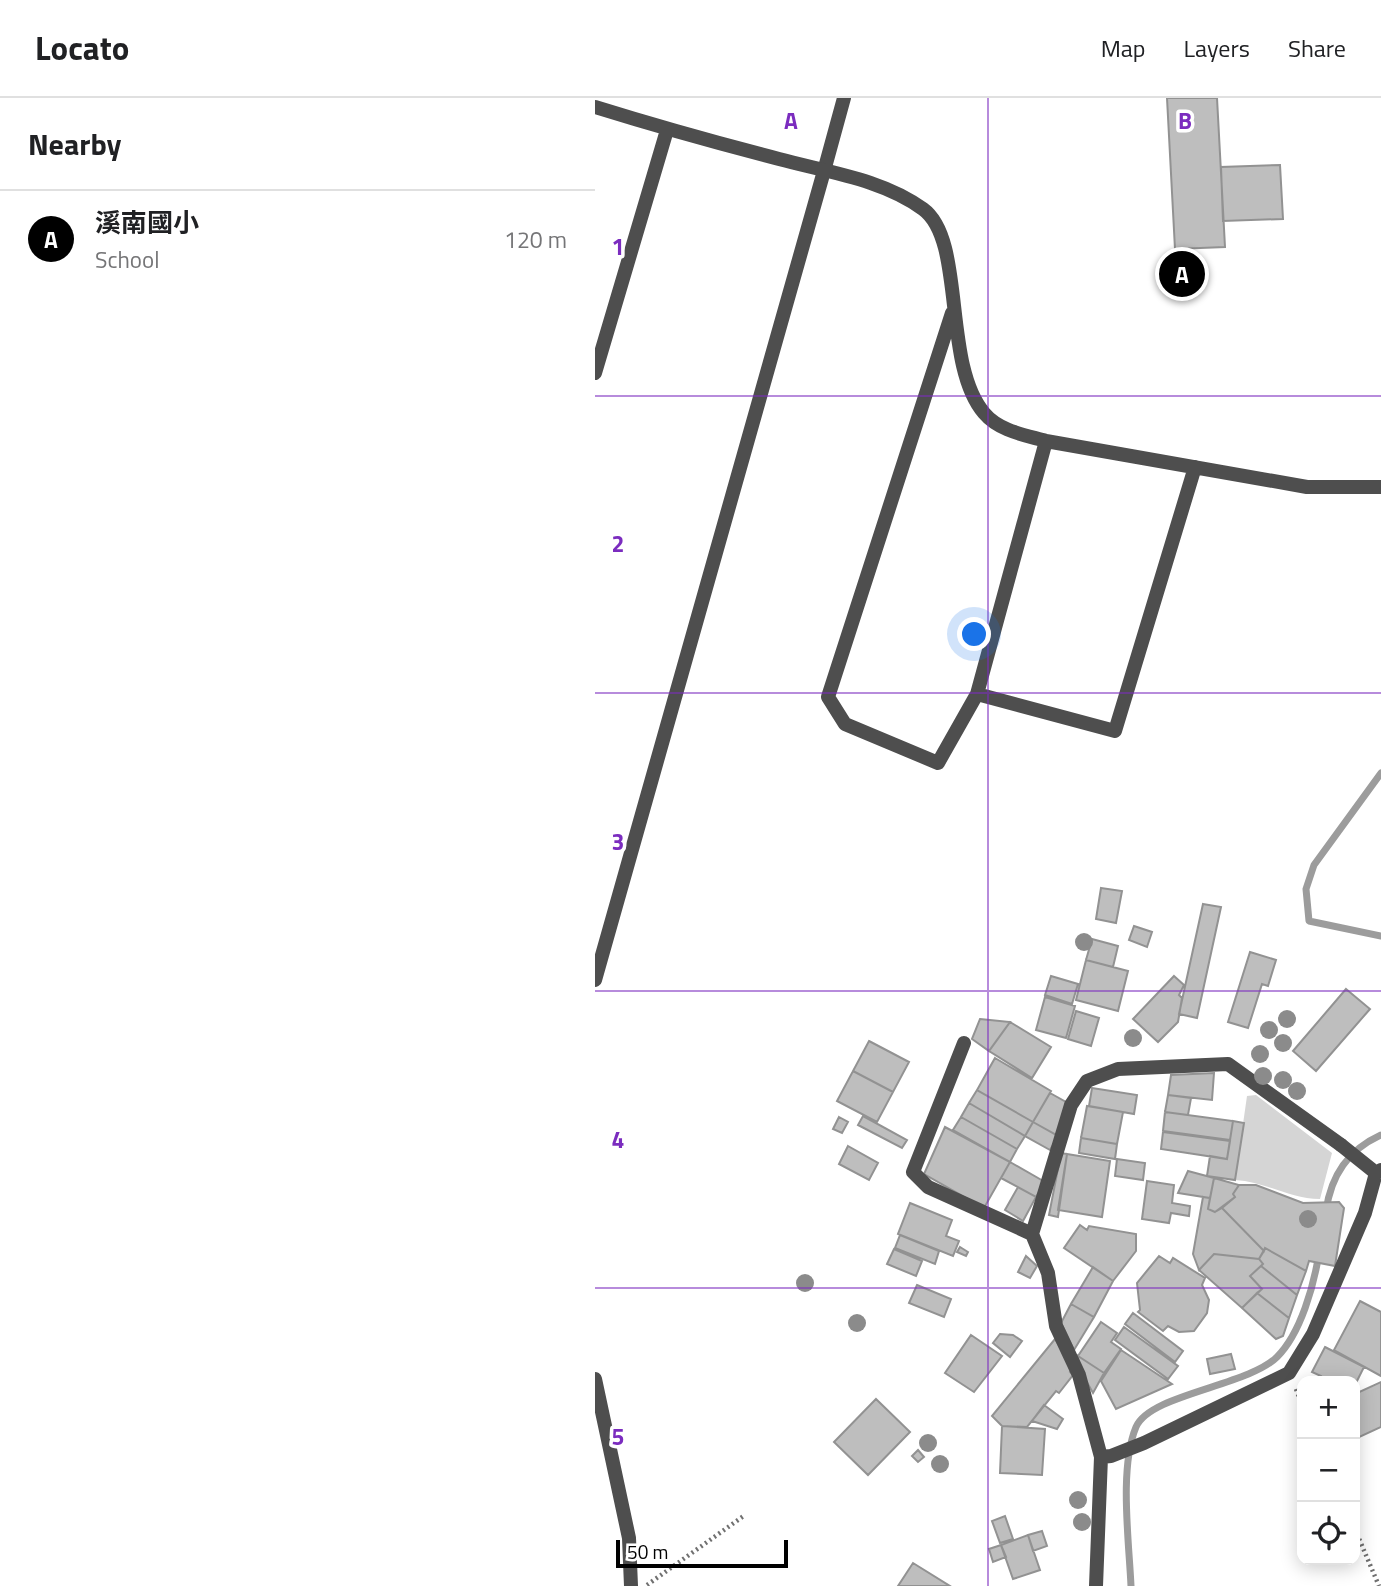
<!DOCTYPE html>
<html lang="en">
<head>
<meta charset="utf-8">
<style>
  body { margin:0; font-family:"Titillium Web","Noto Sans TC",sans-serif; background:#f6f6f6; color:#202124 }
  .controls { position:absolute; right:21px; bottom:21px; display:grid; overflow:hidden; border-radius:14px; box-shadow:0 4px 18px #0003 }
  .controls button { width:63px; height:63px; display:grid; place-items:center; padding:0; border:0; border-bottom:2px solid #e0e0e0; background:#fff; color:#202124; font:35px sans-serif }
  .scale { position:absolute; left:21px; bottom:18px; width:172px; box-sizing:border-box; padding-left:7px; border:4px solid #000; border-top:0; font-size:19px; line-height:24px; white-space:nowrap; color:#000; -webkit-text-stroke:5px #fff; paint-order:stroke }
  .you { position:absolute; left:380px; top:537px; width:24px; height:24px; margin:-18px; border:5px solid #fff; border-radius:50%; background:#1a73e8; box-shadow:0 0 0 10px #1a73e833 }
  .badge { display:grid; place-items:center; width:46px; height:46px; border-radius:50%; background:#000; color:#fff; font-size:23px; font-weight:700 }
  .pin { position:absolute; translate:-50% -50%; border:4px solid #fff; box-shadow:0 2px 7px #0006 }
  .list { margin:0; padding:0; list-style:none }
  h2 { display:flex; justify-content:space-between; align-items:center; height:91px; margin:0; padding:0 28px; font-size:30px }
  h2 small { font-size:23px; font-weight:400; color:#757577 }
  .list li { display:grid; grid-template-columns:46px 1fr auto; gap:21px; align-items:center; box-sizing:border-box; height:98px; padding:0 28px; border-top:2px solid #e0e0e0 }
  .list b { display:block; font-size:26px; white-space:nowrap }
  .list p { margin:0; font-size:23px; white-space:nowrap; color:#757577 }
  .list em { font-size:23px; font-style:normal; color:#757577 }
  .icon { flex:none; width:38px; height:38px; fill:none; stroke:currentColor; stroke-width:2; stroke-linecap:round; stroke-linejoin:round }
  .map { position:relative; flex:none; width:786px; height:1488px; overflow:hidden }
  header { display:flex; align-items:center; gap:42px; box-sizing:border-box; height:98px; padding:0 35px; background:#fff; border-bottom:2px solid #e0e0e0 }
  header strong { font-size:33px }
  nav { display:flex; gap:38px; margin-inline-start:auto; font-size:24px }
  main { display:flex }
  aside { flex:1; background:#fff }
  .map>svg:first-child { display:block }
  .green { fill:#d5d5d5 }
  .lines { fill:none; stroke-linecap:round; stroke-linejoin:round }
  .stream { stroke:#9c9c9c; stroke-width:7 }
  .building { fill:#bebebe; stroke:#929292; stroke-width:2 }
  .path { stroke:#707070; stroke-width:4.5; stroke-dasharray:2 3.5; stroke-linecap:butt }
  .service { stroke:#4e4e4e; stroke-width:14 }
  .minor { stroke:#4e4e4e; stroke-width:14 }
  .tree { fill:#8b8b8b }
  .grid { fill:none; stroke:#7b2cbf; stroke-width:2; stroke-opacity:0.55 }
  .grid-label { font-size:23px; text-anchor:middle; font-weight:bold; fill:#7b2cbf; stroke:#fff; stroke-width:7; stroke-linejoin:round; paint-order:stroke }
</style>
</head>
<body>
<header>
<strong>Locato</strong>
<nav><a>Map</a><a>Layers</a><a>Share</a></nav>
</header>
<main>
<aside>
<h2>Nearby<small></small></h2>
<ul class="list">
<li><span class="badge">A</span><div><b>溪南國小</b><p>School</p></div><em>120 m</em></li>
</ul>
</aside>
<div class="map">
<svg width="786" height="1488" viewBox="0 0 786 1488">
  <rect width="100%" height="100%" fill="#fff"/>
  <path class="green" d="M 661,997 L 737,1055 L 725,1101 C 695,1101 672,1084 640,1082 L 652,998 Z"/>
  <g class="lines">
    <path class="stream" d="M 786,675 L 719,767 L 711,791 L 714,823 L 786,838
      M 731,1113 C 736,1077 753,1052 786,1037
      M 536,1488 C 534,1443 524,1370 541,1329 C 555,1296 653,1288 682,1259 C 706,1235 719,1187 724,1155"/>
  </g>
  <path class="building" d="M 572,0 L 622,0 L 630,149 L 580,151 Z
    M 685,67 L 688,121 L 628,123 L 626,69 Z
    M 506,790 L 527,793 L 521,825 L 501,821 Z
    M 608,806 L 626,809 L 602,920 L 584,916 Z
    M 539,828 L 557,834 L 552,849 L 534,842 Z
    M 497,841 L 523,848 L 518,869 L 491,862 Z
    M 655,854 L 681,862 L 673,888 L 667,886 L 653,930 L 633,924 Z
    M 491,862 L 533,873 L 523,913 L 481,902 Z
    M 456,878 L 483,886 L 477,906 L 450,897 Z
    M 579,878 L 589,887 L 584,897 L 587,900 L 583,924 L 563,944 L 538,921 Z
    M 751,891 L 775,911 L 721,973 L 698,953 Z
    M 450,899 L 480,908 L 471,940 L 441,932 Z
    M 481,913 L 504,920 L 496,948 L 473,941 Z
    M 385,921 L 415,924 L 394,953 L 377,941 Z
    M 415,924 L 456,949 L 437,980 L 394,953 Z
    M 274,943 L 314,964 L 298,994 L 258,973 Z
    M 400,960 L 456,993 L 438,1024 L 382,992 Z
    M 258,973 L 298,994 L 282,1024 L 242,1003 Z
    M 619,975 L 617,1002 L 573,997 L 576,977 Z
    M 497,990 L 542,997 L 539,1016 L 494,1008 Z
    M 382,992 L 438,1024 L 430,1038 L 374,1005 Z
    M 455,995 L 471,1004 L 463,1038 L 438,1024 Z
    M 573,997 L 596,1000 L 593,1017 L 570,1014 Z
    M 374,1005 L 430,1038 L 422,1051 L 366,1019 Z
    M 492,1008 L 528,1014 L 522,1046 L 486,1040 Z
    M 570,1014 L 638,1023 L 635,1042 L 568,1033 Z
    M 268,1018 L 312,1042 L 307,1050 L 263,1027 Z
    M 244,1019 L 253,1024 L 247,1035 L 238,1031 Z
    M 366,1019 L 422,1051 L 415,1064 L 358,1032 Z
    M 638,1023 L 649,1025 L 640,1082 L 612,1078 L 615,1058 L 632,1061 Z
    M 438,1024 L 463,1038 L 455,1052 L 430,1038 Z
    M 350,1029 L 415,1064 L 389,1110 L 329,1076 Z
    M 568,1034 L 635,1043 L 632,1061 L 566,1051 Z
    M 486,1040 L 522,1046 L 520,1061 L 484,1055 Z
    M 253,1048 L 283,1065 L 274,1082 L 244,1066 Z
    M 466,1055 L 472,1056 L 463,1119 L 454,1117 Z
    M 472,1056 L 515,1063 L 507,1119 L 463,1112 Z
    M 522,1061 L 550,1065 L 548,1082 L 520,1078 Z
    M 415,1064 L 450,1084 L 441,1099 L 406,1080 Z
    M 593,1073 L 619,1080 L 615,1100 L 583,1095 Z
    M 619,1080 L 644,1087 L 638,1096 L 640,1099 L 620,1114 L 613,1111 Z
    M 552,1083 L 579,1087 L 577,1105 L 595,1108 L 594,1118 L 576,1115 L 574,1125 L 547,1121 Z
    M 644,1087 L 661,1087 L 708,1105 L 744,1104 L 749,1110 L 740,1168 L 714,1163 L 711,1173 L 670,1150 L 669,1153 L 627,1110 L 640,1099 L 638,1096 Z
    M 423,1089 L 441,1099 L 428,1123 L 410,1112 Z
    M 608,1099 L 615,1100 L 613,1111 L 620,1114 L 627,1110 L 669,1153 L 664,1161 L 619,1156 L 604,1172 L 598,1156 Z
    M 315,1105 L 357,1122 L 351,1138 L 364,1143 L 358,1158 L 303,1136 Z
    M 485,1127 L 492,1132 L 494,1128 L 541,1136 L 541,1153 L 518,1183 L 469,1150 Z
    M 305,1137 L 344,1153 L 340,1166 L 300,1150 Z
    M 365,1149 L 373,1154 L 371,1158 L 362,1154 Z
    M 670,1150 L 711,1173 L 702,1197 L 666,1168 L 668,1166 L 664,1161 Z
    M 299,1151 L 327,1163 L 321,1178 L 292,1166 Z
    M 619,1156 L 664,1161 L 668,1166 L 655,1178 L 667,1191 L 647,1210 L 604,1172 Z
    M 431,1158 L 442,1168 L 435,1180 L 423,1174 Z
    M 564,1158 L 575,1165 L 578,1160 L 610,1180 L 607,1187 L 614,1202 L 612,1215 L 599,1233 L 584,1234 L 573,1228 L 568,1233 L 543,1214 L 545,1212 L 542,1185 Z
    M 666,1168 L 702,1197 L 694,1220 L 662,1195 L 667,1191 L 655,1178 Z
    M 498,1169 L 518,1183 L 499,1219 L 476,1206 Z
    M 322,1187 L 356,1201 L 349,1219 L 314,1205 Z
    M 662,1195 L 694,1220 L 688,1238 L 681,1241 L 647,1210 Z
    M 765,1203 L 786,1214 L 786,1278 L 739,1252 Z
    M 476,1206 L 499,1219 L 479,1252 L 466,1225 Z
    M 538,1215 L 588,1253 L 580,1264 L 530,1226 Z
    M 506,1224 L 522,1235 L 516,1244 L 526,1251 L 509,1275 L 483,1258 Z
    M 529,1229 L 583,1268 L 573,1281 L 520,1242 Z
    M 405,1236 L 418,1237 L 427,1243 L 415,1259 L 398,1245 Z
    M 376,1237 L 407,1258 L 379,1294 L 350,1275 Z
    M 460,1241 L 478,1270 L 475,1274 L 478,1277 L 464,1295 L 461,1293 L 432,1329 L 407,1328 L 397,1318 Z
    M 730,1249 L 769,1269 L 760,1287 L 760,1283 L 724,1283 L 726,1278 L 717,1274 Z
    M 526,1252 L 577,1286 L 521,1311 L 506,1283 Z
    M 636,1256 L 640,1271 L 615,1276 L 612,1261 Z
    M 483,1258 L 509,1275 L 498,1295 L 484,1270 Z
    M 786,1284 L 786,1329 L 760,1341 L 760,1296 Z
    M 281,1301 L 315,1334 L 273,1377 L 239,1344 Z
    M 449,1307 L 468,1321 L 462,1331 L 437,1323 Z
    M 407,1328 L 450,1331 L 447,1377 L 405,1375 Z
    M 323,1352 L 329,1359 L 323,1364 L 317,1358 Z
    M 410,1418 L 418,1441 L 405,1445 L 397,1423 Z
    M 447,1433 L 452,1448 L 438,1453 L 433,1437 Z
    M 433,1437 L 445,1472 L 418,1481 L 406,1447 Z
    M 406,1447 L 411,1459 L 398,1464 L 394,1451 Z
    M 318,1465 L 355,1488 L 303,1488 Z"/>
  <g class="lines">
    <path class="path" d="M 701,1291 L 707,1307
      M 760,1431 L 784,1488
      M 52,1487 L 150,1417"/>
    <path class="service" d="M 229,73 L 249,0
      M 369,945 L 318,1074 L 333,1089 L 437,1136 L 453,1175 L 461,1228 L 484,1277 L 506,1359
      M 437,1136 L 476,1007 L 492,983 L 523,971 L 633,966 L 746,1047"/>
    <path class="minor" d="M 0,9 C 61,28 122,45 184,61 C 232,74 287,81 328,111 C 371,142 347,266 389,315 C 404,333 430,337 451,343 L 712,389 L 786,389
      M 357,215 L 233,599 L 250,626 L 343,665 L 382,596 L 451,343
      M 0,275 L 72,32
      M 382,596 L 520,633 L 600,369
      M 0,882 L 229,73
      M 746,1047 L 781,1075
      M 0,1281 L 34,1440 L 36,1488
      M 501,1488 L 506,1359 L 516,1358 L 549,1345 L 694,1275 L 718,1236 L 770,1115 L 781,1075 L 786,1072"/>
  </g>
  <g class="tree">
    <circle cx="489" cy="844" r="9"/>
    <circle cx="692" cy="921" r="9"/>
    <circle cx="674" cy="932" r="9"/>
    <circle cx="538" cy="940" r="9"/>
    <circle cx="688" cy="945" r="9"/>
    <circle cx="665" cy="956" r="9"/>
    <circle cx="668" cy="978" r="9"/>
    <circle cx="688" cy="982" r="9"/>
    <circle cx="702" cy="993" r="9"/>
    <circle cx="713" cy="1121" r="9"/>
    <circle cx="210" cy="1185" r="9"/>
    <circle cx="262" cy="1225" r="9"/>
    <circle cx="333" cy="1345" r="9"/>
    <circle cx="345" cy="1366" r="9"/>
    <circle cx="483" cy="1402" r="9"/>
    <circle cx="487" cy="1424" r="9"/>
  </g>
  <path class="grid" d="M 393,0 L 393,1488M 0,298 L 786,298M 0,595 L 786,595M 0,893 L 786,893M 0,1190 L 786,1190"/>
  <g class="grid-label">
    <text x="196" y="31">A</text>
    <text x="590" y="31">B</text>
    <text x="23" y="157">1</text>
    <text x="23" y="454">2</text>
    <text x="23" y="752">3</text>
    <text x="23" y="1050">4</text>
    <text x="23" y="1347">5</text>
  </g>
</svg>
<div class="controls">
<button>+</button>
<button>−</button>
<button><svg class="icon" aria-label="locate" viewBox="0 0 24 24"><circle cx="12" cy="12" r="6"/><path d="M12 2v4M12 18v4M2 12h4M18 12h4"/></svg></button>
</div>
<div class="scale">50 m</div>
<div class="you"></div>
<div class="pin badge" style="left:587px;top:176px">A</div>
</div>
</main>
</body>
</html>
